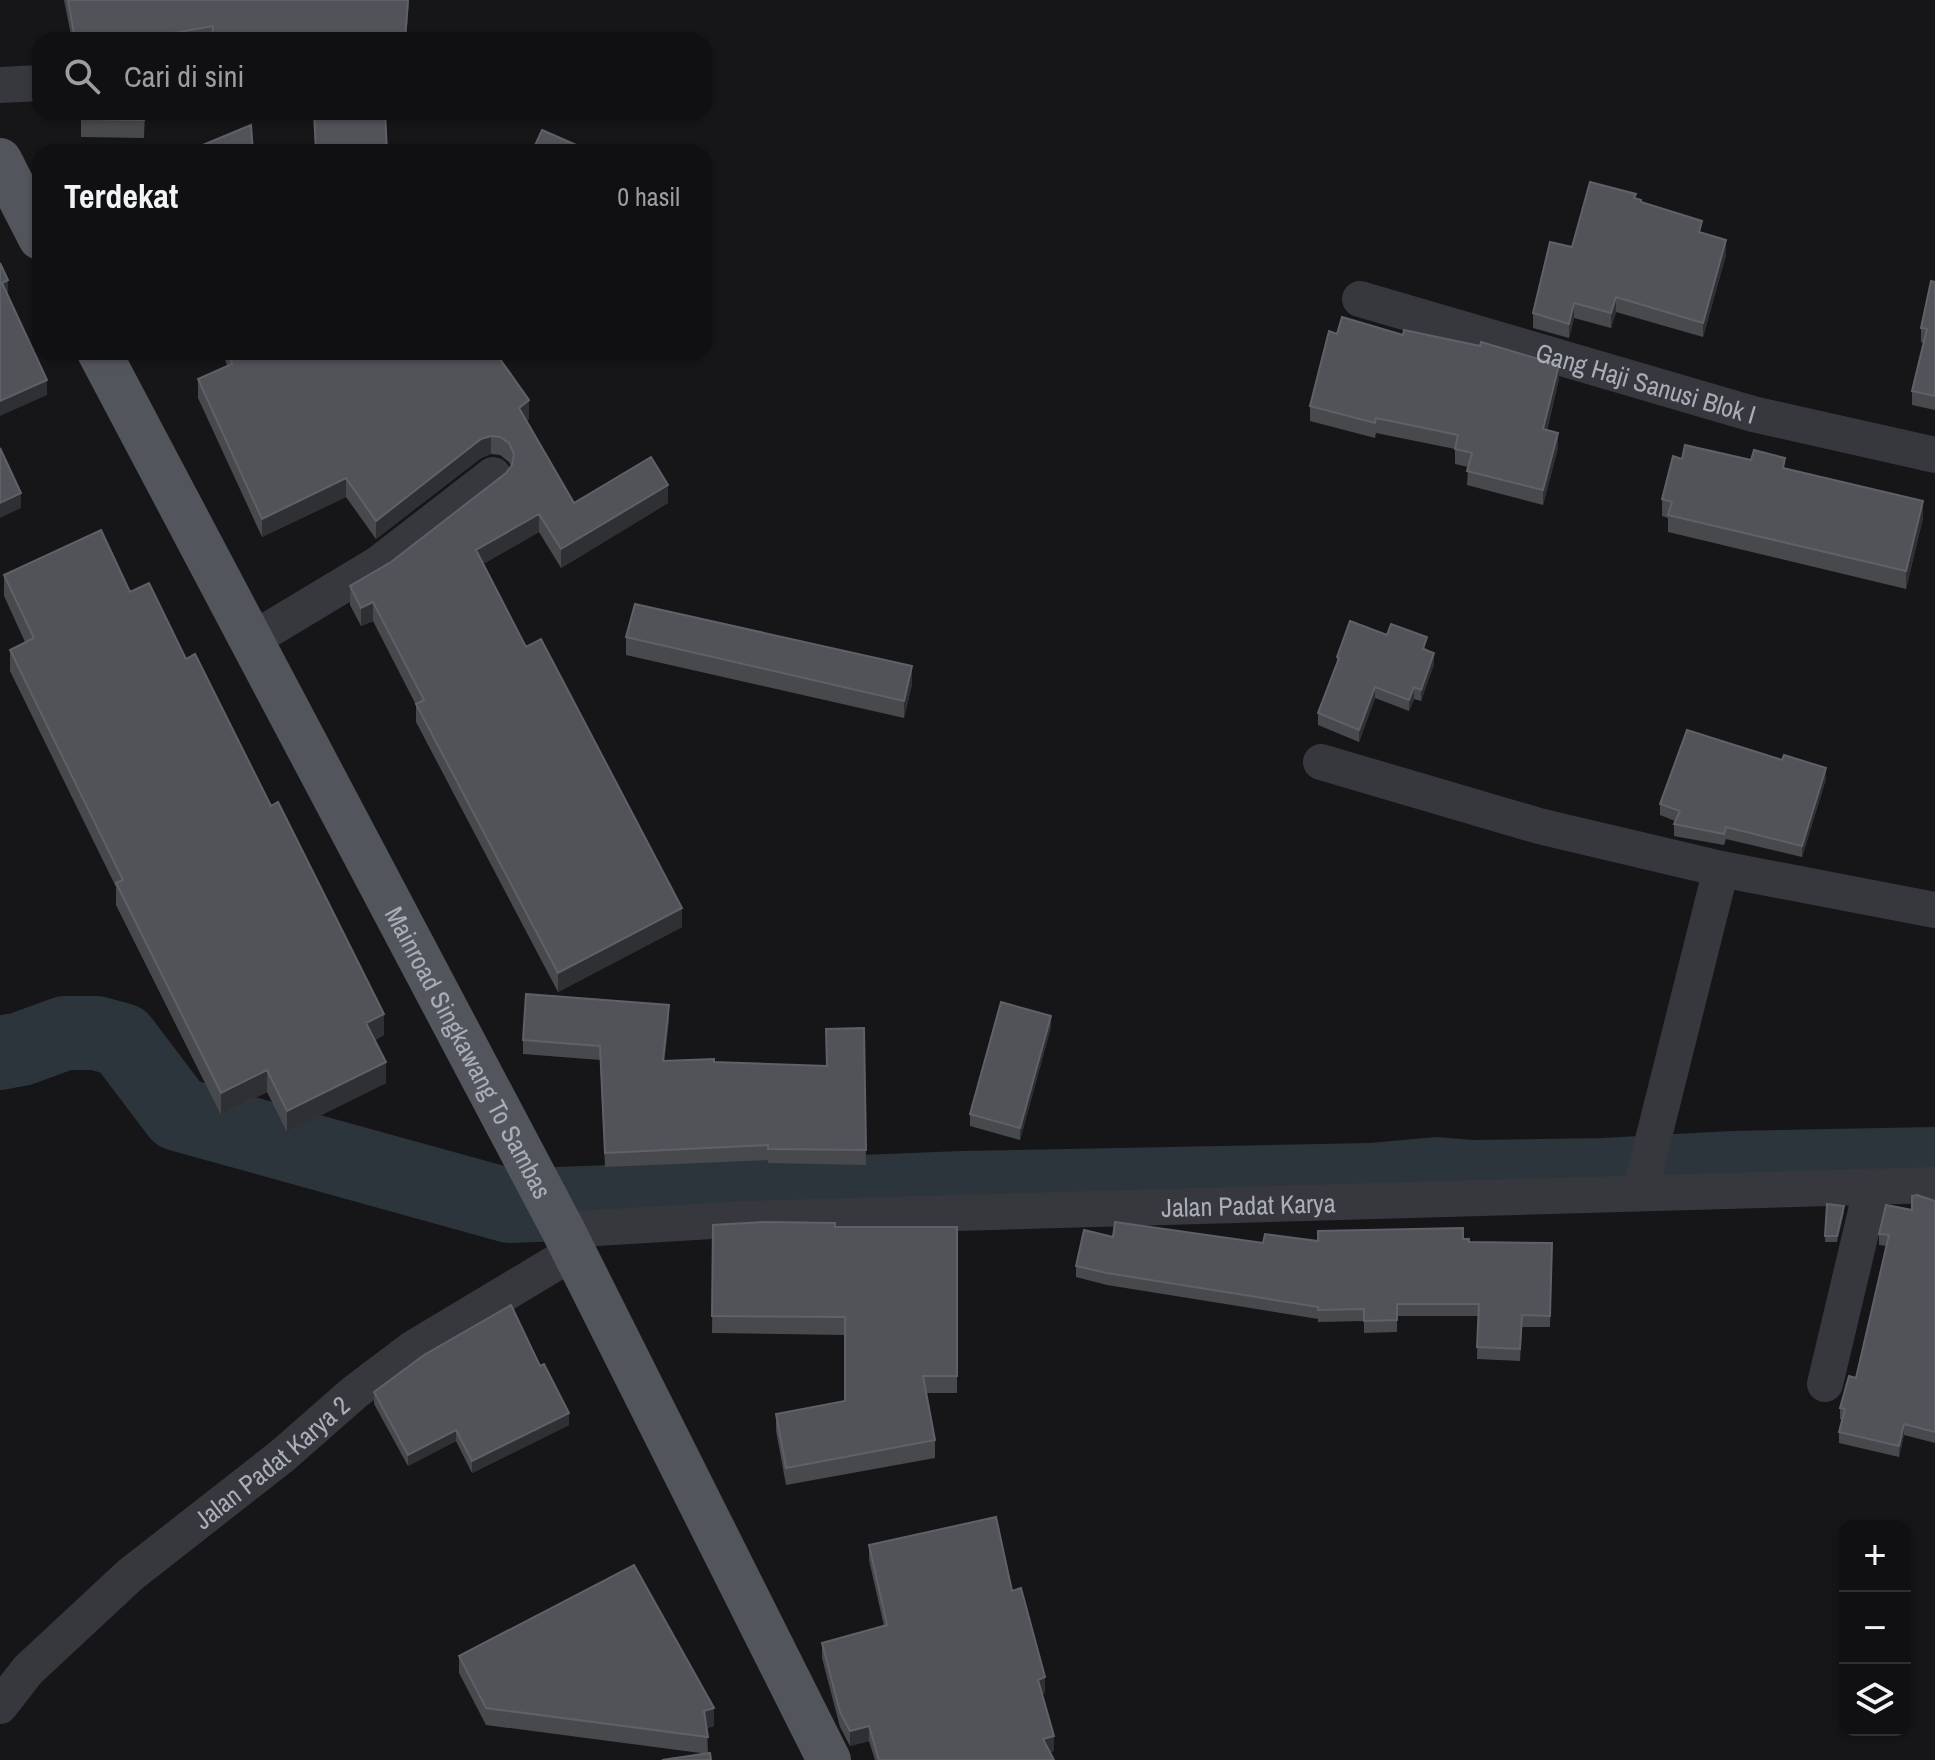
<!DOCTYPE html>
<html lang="id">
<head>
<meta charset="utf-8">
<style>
  body { margin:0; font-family:"Archivo Narrow",sans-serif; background:#19191b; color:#f1f3f6 }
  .controls { position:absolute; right:24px; bottom:24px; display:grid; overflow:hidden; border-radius:16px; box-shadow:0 2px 6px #0004 }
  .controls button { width:72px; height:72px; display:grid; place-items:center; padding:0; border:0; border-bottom:2px solid #303032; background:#101012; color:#f1f3f6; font:40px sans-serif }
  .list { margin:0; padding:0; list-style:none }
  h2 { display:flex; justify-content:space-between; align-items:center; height:104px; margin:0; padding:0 32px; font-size:34px }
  h2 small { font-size:26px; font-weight:400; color:#9c9d9f }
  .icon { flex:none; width:44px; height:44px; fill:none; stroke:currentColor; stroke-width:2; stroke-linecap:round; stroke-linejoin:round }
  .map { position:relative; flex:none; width:1935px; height:1760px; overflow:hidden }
  .search { position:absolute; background:#101012; box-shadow:0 2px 6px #0004; left:32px; top:32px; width:680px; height:88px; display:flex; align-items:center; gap:20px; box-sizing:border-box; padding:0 28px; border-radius:24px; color:#9c9d9f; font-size:30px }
  .panel { position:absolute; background:#101012; box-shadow:0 2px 6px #0004; left:32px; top:144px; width:680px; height:216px; border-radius:24px }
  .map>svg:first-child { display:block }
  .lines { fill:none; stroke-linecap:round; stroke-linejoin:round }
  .river { stroke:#2c353c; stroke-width:74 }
  .street { stroke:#37383d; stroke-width:36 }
  .primary { stroke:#53555c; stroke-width:44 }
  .wall { fill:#47494d }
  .shaded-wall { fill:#2f3033 }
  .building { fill:#525359; stroke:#5f6168; stroke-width:2 }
  .labels { text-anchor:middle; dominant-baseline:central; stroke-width:6; stroke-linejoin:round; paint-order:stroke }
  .street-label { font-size:26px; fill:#a8adb8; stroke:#111113 }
</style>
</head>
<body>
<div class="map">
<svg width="1935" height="1760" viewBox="0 0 1935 1760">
  <rect width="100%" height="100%" fill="#161618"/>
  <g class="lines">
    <path class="river" d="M 0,1053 L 21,1049 L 65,1033 L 96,1033 L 122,1040 L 178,1114 L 510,1206 L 962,1188 L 1371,1180 L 1437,1174 L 1473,1177 L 1603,1175 L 1734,1168 L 1935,1164"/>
    <g class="street">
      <path d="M 0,85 L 40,83"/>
      <path id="s1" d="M 1360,299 L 1753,414 L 1935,455"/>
      <path d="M 250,641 L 378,564 L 493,475"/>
      <path d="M 1321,762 L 1539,826 L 1721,869 L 1935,910"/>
      <path d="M 1640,1192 L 1721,869"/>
      <path id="s2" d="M 563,1230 L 745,1219 L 1935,1185"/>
      <path d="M 1825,1384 L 1872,1186"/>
      <path id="s3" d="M 0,1706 L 28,1670 L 130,1575 L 282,1456 L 355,1392 L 412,1349 L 572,1253"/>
    </g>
    <g class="primary">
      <path d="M 0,160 L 40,238"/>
      <path id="s4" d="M 99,352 L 563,1230 L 829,1760"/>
    </g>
  </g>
  <path class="wall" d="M 64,0 L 409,0 L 406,40 L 72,40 Z
    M 81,112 L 145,112 L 144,138 L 81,137 Z
    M 1636,198 L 1641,202 L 1702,233 L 1726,255 L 1703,337 L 1616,312 L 1611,328 L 1574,318 L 1569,338 L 1533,328 L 1533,313 L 1572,247 Z
    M 1935,282 L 1935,410 L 1912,405 L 1912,391 L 1924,343 L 1921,342 L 1921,328 Z
    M 1337,334 L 1403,335 L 1559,379 L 1547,430 L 1558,448 L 1543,505 L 1467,485 L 1468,467 L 1455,464 L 1455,449 L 1376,433 L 1375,438 L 1310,421 L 1310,406 Z
    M 223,352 L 495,352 L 529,419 L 526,421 L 574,503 L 668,503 L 561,568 L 539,532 L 483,564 L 526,647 L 682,927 L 558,992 L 416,722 L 416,705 L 373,621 L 361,626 L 350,605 L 350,586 L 391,562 L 506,473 L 511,466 L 509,462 L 500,455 L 491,454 L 481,458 L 376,539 L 346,497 L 262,537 L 198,398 L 198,379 L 227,366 Z
    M 1682,459 L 1785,468 L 1923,518 L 1906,589 L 1668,532 L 1668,518 L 1662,516 L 1662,499 Z
    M 4,575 L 130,592 L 186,659 L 384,1035 L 375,1040 L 386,1083 L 287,1132 L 267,1092 L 221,1115 L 116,905 L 116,887 L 10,671 L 10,650 L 25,642 L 4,596 Z
    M 1387,635 L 1427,649 L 1434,664 L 1421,701 L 1414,699 L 1409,711 L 1375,698 L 1359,742 L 1318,725 L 1318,713 L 1337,664 L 1337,657 Z
    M 626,637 L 912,684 L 904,718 L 626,655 Z
    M 1826,779 L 1802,857 L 1726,839 L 1724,845 L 1679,837 L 1674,836 L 1674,824 L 1675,821 L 1660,815 L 1660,804 Z
    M 669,1019 L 664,1061 L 827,1066 L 864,1028 L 866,1165 L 768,1163 L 768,1160 L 605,1167 L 600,1060 L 523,1054 L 523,1040 Z
    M 1051,1027 L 1020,1140 L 970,1126 L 970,1114 Z
    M 1935,1201 L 1935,1443 L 1904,1435 L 1899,1457 L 1839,1443 L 1839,1432 L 1842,1420 L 1840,1419 L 1840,1408 L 1856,1378 L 1887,1246 L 1879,1245 L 1879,1234 L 1912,1210 Z
    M 1827,1204 L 1844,1212 L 1837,1242 L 1825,1242 Z
    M 713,1225 L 835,1227 L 957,1227 L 957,1393 L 926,1393 L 935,1440 L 935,1458 L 786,1485 L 776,1431 L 776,1414 L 845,1401 L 845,1335 L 712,1333 Z
    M 1113,1237 L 1263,1243 L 1318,1241 L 1463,1239 L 1469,1242 L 1552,1243 L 1550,1327 L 1522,1327 L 1520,1361 L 1477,1359 L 1478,1316 L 1397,1316 L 1397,1332 L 1364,1333 L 1364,1321 L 1318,1322 L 1318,1319 L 1107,1285 L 1076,1277 L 1076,1266 Z
    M 374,1392 L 569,1425 L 472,1473 L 456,1441 L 408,1466 L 374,1404 Z
    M 869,1545 L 1012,1591 L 1045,1693 L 1042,1694 L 1054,1751 L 1050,1752 L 1054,1760 L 875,1760 L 869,1741 L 850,1746 L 840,1727 L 822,1658 L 822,1643 L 884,1626 L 869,1560 Z
    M 459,1656 L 714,1726 L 707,1728 L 708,1754 L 486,1725 L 459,1673 Z"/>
  <path class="shaded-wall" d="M 408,0 L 409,0 L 406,40 L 405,40 Z
    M 1726,240 L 1726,255 L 1703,337 L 1703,323 Z
    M 8,280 L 8,295 L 2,283 Z
    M 1616,297 L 1616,312 L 1611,328 L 1611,313 Z
    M 1574,303 L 1574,318 L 1569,338 L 1569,324 Z
    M 1559,365 L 1559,379 L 1543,444 L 1543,429 Z
    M 47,380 L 47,395 L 0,416 L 0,401 Z
    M 529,400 L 529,419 L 519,426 L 519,408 Z
    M 1558,433 L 1558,448 L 1543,505 L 1543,490 Z
    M 491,436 L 491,454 L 481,458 L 376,539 L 376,521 L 481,439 Z
    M 346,478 L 346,497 L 262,537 L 262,519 Z
    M 668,485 L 668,503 L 561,568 L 561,549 Z
    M 21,493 L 21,508 L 0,518 L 0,503 Z
    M 1923,501 L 1923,518 L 1906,589 L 1906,571 Z
    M 539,514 L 539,532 L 476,568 L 476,550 Z
    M 373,602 L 373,621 L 361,626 L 361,608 Z
    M 1434,653 L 1434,664 L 1421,701 L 1421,690 Z
    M 912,666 L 912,684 L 904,718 L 904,701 Z
    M 1375,687 L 1375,698 L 1359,742 L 1359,730 Z
    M 1414,687 L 1414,699 L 1409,711 L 1409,700 Z
    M 1826,768 L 1826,779 L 1802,857 L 1802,846 Z
    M 682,908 L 682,927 L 558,992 L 558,973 Z
    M 669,1005 L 669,1019 L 663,1075 L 663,1061 Z
    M 384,1014 L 384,1035 L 366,1044 L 366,1023 Z
    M 1051,1016 L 1051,1027 L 1020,1140 L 1020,1128 Z
    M 386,1062 L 386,1083 L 287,1132 L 287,1111 Z
    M 267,1070 L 267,1092 L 221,1115 L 221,1093 Z
    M 1844,1206 L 1844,1212 L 1837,1242 L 1837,1236 Z
    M 569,1413 L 569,1425 L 472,1473 L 472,1461 Z
    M 1904,1424 L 1904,1435 L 1899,1457 L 1899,1446 Z
    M 456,1430 L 456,1441 L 408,1466 L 408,1455 Z
    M 1045,1677 L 1045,1693 L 1038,1695 L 1038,1680 Z
    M 714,1708 L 714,1726 L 704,1729 L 704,1711 Z
    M 869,1726 L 869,1741 L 850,1746 L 850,1731 Z
    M 1054,1736 L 1054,1751 L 1043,1754 L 1043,1739 Z"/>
  <path class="building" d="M 68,0 L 408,0 L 405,40 L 212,40 L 213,26 L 146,38 L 146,40 L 75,40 Z
    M 81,112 L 145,112 L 144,120 L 81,119 Z
    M 314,112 L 385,112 L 387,151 L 316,152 Z
    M 251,125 L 253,152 L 186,152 Z
    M 542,130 L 592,152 L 532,152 Z
    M 1590,182 L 1636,194 L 1634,198 L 1641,200 L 1641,202 L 1702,221 L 1699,232 L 1726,240 L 1703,323 L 1616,297 L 1611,313 L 1574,303 L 1569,324 L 1533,313 L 1550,242 L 1572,247 Z
    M 0,263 L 8,280 L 2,283 L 47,380 L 0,401 Z
    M 1931,281 L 1935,282 L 1935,396 L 1912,391 L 1927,329 L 1921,328 Z
    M 1342,317 L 1403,335 L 1404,330 L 1480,346 L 1481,342 L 1559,365 L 1543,429 L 1558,433 L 1543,490 L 1467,471 L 1472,453 L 1455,449 L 1458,435 L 1376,418 L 1375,423 L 1310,406 L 1329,331 L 1337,334 Z
    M 229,352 L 495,352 L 529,400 L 519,408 L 574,503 L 651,457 L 668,485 L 561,549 L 539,514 L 476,550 L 526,647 L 541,639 L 682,908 L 558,973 L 416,704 L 424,700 L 373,602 L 361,608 L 350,586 L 391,562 L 506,473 L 512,465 L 514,454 L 509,443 L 500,437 L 491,436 L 481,439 L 376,521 L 346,478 L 262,519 L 198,379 L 232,364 Z
    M 1685,445 L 1751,460 L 1754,450 L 1785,458 L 1783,468 L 1923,501 L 1906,571 L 1668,515 L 1672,502 L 1662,499 L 1673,456 L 1682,459 Z
    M 0,448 L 21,493 L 0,503 Z
    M 101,530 L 130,592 L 149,583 L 186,659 L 195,654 L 271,806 L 278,802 L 384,1014 L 366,1023 L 386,1062 L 287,1111 L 267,1070 L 221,1093 L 116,883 L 123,880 L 10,650 L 34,638 L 4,575 Z
    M 635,604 L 912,666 L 904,701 L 626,637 Z
    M 1350,621 L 1387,635 L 1391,624 L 1427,637 L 1423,649 L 1434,653 L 1421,690 L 1414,687 L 1409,700 L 1375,687 L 1359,730 L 1318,713 L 1339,658 L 1337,657 Z
    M 1687,730 L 1782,760 L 1784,755 L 1826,768 L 1802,846 L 1726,827 L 1724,834 L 1674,824 L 1680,811 L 1660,804 Z
    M 526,994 L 669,1005 L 663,1061 L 714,1059 L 714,1062 L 827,1066 L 826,1029 L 864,1028 L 866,1150 L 768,1149 L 768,1145 L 605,1153 L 600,1046 L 523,1040 Z
    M 1001,1002 L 1051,1016 L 1020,1128 L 970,1114 Z
    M 1917,1195 L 1935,1201 L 1935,1432 L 1904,1424 L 1899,1446 L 1839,1432 L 1845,1409 L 1840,1408 L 1849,1376 L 1856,1378 L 1889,1235 L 1879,1234 L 1886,1205 L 1912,1210 L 1912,1196 Z
    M 1827,1204 L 1844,1206 L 1837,1236 L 1825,1236 Z
    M 766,1222 L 835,1223 L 835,1227 L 957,1227 L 957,1376 L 923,1376 L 935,1440 L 786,1468 L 776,1414 L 845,1401 L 845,1317 L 712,1316 L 713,1225 Z
    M 1115,1222 L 1263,1243 L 1265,1234 L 1318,1241 L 1318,1231 L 1463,1228 L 1463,1239 L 1469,1239 L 1469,1242 L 1552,1243 L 1550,1316 L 1522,1315 L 1520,1349 L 1477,1347 L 1479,1304 L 1397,1304 L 1397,1320 L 1364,1321 L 1364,1309 L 1318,1310 L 1318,1307 L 1107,1273 L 1076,1266 L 1084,1230 L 1113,1237 Z
    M 511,1305 L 540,1366 L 544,1364 L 569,1413 L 472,1461 L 456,1430 L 408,1455 L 374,1392 L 424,1355 Z
    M 996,1517 L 1012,1591 L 1021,1588 L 1045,1677 L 1038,1680 L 1054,1736 L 1043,1739 L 1054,1760 L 879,1760 L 869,1726 L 850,1731 L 840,1712 L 822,1643 L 887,1625 L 869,1545 Z
    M 634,1565 L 714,1708 L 704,1711 L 708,1737 L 486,1708 L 459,1656 Z
    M 710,1753 L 711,1760 L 662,1760 Z"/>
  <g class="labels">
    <g class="street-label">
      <text stroke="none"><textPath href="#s1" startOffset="298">Gang Haji Sanusi Blok I</textPath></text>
      <text stroke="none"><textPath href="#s4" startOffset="792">Mainroad Singkawang To Sambas</textPath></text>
      <text stroke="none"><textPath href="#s2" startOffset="686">Jalan Padat Karya</textPath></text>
      <text stroke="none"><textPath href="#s3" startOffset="366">Jalan Padat Karya 2</textPath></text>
    </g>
  </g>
</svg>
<div class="controls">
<button>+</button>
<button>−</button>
<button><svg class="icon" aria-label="layers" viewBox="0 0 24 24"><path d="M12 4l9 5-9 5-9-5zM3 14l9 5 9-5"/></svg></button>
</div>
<div class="search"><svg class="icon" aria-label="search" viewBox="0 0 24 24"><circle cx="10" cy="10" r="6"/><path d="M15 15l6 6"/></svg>Cari di sini</div>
<section class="panel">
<h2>Terdekat<small>0 hasil</small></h2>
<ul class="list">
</ul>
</section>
</div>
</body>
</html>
